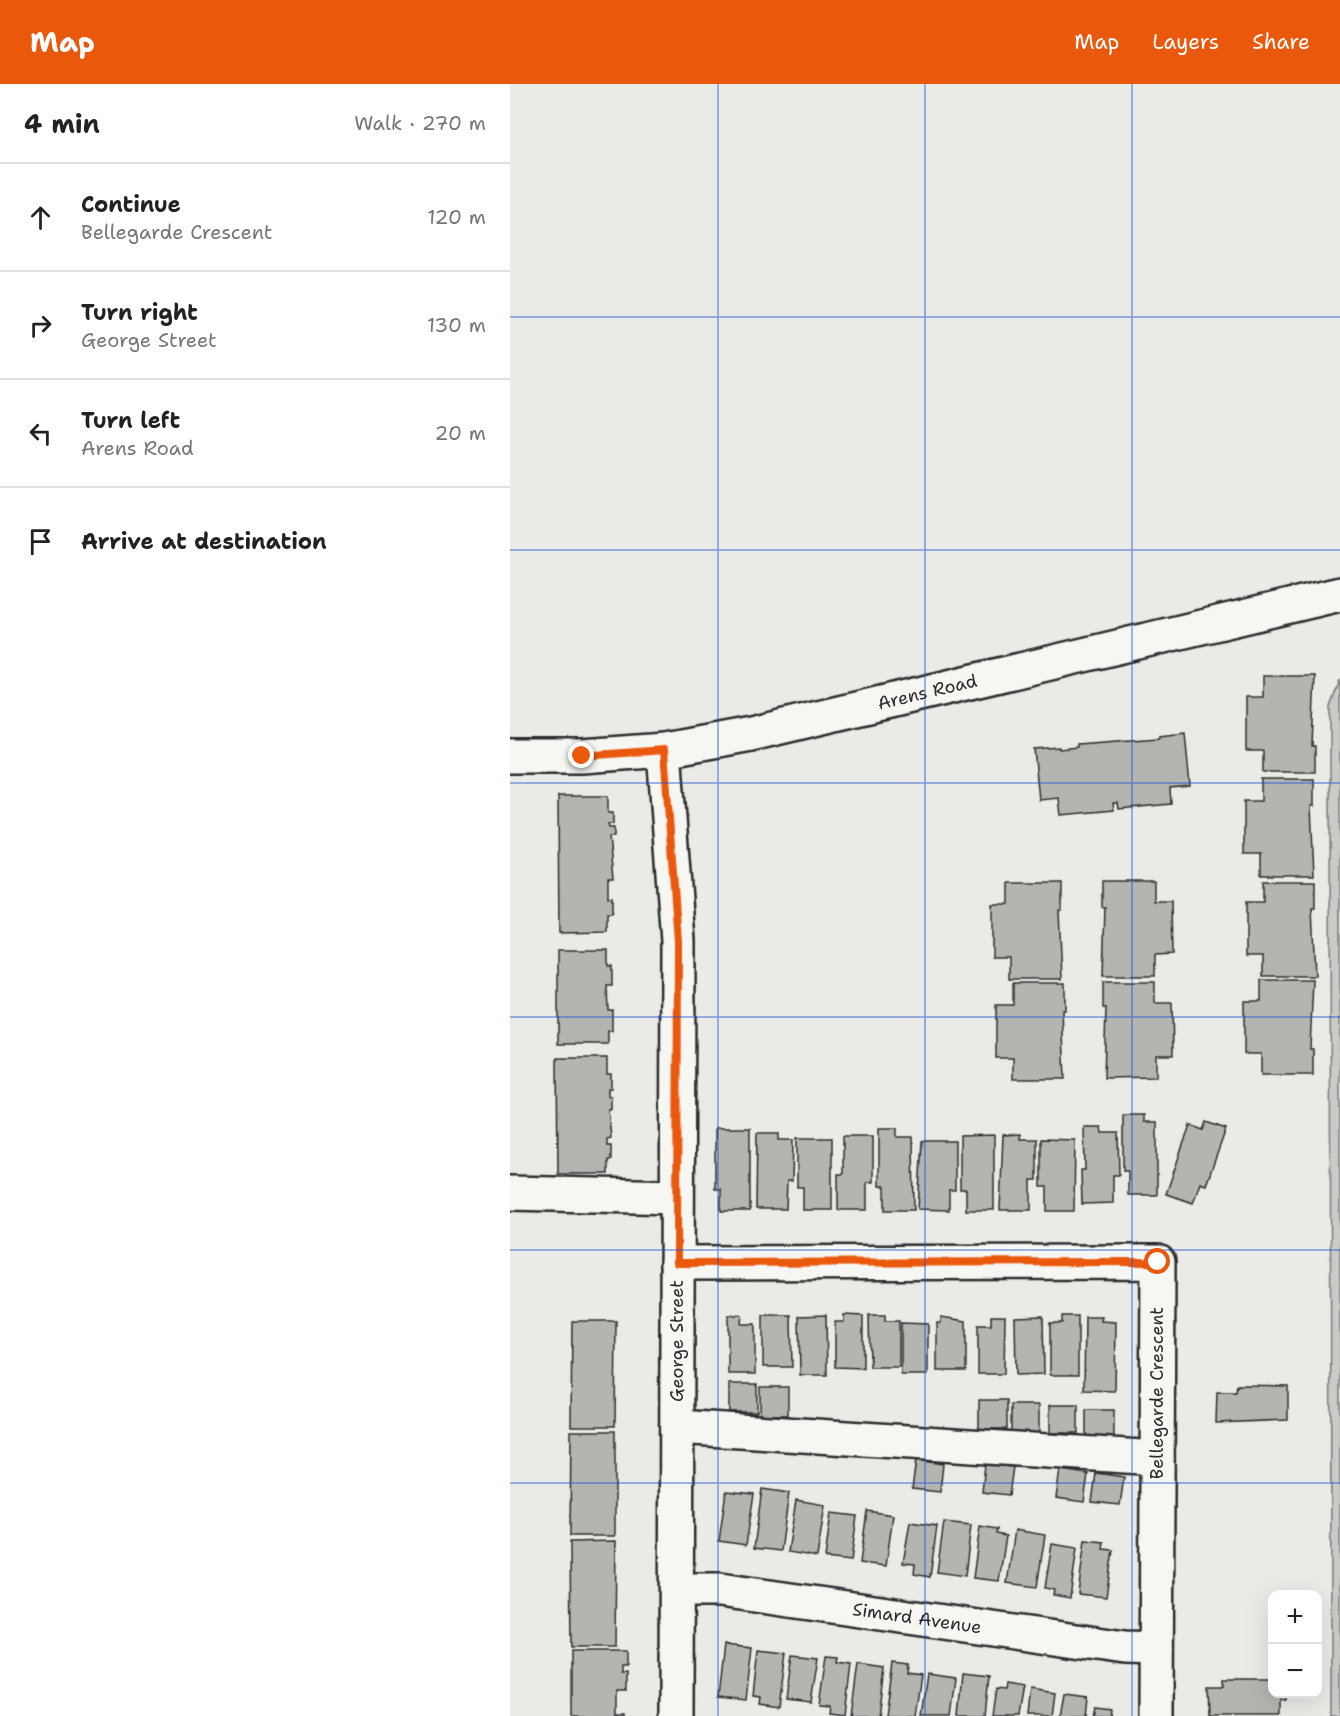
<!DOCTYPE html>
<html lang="en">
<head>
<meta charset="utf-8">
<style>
  body { margin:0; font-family:"Shantell Sans",sans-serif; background:#f2f2f2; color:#222 }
  .controls { position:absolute; right:18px; bottom:18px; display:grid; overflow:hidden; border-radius:12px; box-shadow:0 6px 24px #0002 }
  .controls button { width:54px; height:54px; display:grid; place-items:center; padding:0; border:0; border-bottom:2px solid #e0e0e0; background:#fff; color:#222; font:30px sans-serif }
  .stop { position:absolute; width:18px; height:18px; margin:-14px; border:4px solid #ea580c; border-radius:50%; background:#fff }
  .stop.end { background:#ea580c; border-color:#fff; box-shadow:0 2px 6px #0008 }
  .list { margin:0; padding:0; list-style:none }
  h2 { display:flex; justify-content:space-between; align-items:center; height:78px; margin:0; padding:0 24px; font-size:26px }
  h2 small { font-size:20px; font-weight:400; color:#767676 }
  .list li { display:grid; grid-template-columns:39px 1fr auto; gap:18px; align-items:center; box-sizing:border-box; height:108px; padding:0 24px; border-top:2px solid #e0e0e0 }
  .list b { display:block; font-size:22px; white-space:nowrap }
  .list p { margin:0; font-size:20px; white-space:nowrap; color:#767676 }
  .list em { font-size:20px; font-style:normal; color:#767676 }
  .icon { flex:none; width:33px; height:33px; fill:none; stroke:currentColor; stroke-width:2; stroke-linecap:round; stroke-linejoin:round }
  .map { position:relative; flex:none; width:830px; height:1632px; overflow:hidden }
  header { display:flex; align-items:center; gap:36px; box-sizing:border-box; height:84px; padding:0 30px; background:#ea580c; color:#fff }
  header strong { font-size:28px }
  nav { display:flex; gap:33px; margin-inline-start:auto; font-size:21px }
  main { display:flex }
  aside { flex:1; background:#fff }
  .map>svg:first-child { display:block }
  .green { fill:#cacac7; stroke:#7a7a79; stroke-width:1.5 }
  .building { fill:#b4b4b1; stroke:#2b2b2b; stroke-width:1.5 }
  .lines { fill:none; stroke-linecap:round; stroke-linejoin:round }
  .minor-casing { stroke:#2b2b2b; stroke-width:38 }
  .minor { stroke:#f6f6f2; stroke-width:33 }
  .route { stroke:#ea580c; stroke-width:8 }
  .grid { fill:none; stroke:#1d4ed8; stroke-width:1.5; stroke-opacity:0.55 }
  .labels { text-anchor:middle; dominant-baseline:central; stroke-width:4.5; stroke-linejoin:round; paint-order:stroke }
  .street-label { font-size:18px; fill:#2b2b2b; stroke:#f6f6f2 }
</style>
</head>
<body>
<header>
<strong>Map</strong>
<nav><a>Map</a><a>Layers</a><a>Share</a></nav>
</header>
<main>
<aside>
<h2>4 min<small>Walk · 270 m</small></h2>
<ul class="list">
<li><svg class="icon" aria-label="ahead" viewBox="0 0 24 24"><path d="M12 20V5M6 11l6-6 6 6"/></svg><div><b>Continue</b><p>Bellegarde Crescent</p></div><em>120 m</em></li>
<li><svg class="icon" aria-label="right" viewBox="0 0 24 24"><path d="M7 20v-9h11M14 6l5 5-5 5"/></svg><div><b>Turn right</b><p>George Street</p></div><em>130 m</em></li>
<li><svg class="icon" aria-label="left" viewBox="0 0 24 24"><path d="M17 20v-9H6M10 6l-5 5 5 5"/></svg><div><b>Turn left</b><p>Arens Road</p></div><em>20 m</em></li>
<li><svg class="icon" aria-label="arrive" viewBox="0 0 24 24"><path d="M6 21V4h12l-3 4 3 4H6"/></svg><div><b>Arrive at destination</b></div></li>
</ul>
</aside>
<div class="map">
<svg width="830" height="1632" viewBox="0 0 830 1632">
  <rect width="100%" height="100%" fill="#eaeae6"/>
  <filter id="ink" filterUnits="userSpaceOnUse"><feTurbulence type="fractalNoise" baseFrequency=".0167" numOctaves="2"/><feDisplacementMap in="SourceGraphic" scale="12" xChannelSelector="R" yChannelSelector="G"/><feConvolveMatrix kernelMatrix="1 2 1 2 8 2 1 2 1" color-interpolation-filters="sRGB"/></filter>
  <g filter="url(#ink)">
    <path class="green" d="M 830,596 L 830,1632 L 821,1632 L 820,623 Z"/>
    <path class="building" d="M 753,592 L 805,592 L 802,662 L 805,662 L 805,688 L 753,688 L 753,667 L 736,667 L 736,613 L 753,613 Z
      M 675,649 L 680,702 L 660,704 L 661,720 L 609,725 L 608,719 L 603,719 L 604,726 L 551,731 L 549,714 L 529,716 L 524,665 L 549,663 L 549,665 L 567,663 L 567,660 L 649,654 L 649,652 Z
      M 751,695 L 804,695 L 804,722 L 801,722 L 804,791 L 751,791 L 751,770 L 734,770 L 734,717 L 751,717 Z
      M 48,712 L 98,712 L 98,729 L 103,729 L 103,740 L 98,740 L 99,744 L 104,744 L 104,753 L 99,753 L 103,794 L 98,794 L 98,813 L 102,813 L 102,830 L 97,830 L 97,848 L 49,849 Z
      M 592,797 L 644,797 L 644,817 L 661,817 L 662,870 L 645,871 L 645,892 L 593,892 L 595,823 L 592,823 Z
      M 753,797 L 805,797 L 805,824 L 802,824 L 805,892 L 753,892 L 753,872 L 736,872 L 736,818 L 753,818 Z
      M 499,799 L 552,799 L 552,826 L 549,826 L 552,895 L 499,895 L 499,873 L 482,873 L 482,820 L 499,820 Z
      M 48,866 L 98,866 L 98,882 L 102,882 L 102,902 L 97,902 L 98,926 L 102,926 L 102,947 L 98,947 L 98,960 L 48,960 Z
      M 751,896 L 803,896 L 800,965 L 803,965 L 803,991 L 751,991 L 751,970 L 734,970 L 734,917 L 751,917 Z
      M 593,898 L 645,898 L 645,919 L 662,919 L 663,971 L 646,971 L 646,993 L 594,994 L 596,924 L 593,924 Z
      M 503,899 L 555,899 L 555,926 L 552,926 L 555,995 L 503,995 L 503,974 L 486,974 L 486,921 L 503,921 Z
      M 47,974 L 97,974 L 97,990 L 101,990 L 101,1004 L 98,1004 L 98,1012 L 101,1012 L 101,1025 L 98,1025 L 101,1054 L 97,1055 L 97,1062 L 101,1062 L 101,1076 L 98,1076 L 98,1090 L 48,1090 Z
      M 613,1031 L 634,1031 L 634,1038 L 647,1038 L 647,1111 L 618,1111 L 618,1087 L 613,1087 Z
      M 696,1038 L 716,1045 L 696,1101 L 690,1099 L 683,1119 L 656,1110 L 680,1041 L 693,1046 Z
      M 574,1043 L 591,1043 L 592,1049 L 608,1049 L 609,1091 L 603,1091 L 603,1119 L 572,1120 L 571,1086 L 575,1086 Z
      M 205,1044 L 240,1044 L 240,1127 L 211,1127 L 211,1105 L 205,1105 Z
      M 369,1044 L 387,1044 L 387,1053 L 403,1053 L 404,1126 L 375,1126 L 375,1102 L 369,1102 Z
      M 247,1049 L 269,1049 L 269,1056 L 283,1056 L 282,1097 L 277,1097 L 276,1125 L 246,1125 Z
      M 510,1050 L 510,1055 L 527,1055 L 527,1096 L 521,1096 L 521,1126 L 490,1126 L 493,1051 Z
      M 484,1051 L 484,1126 L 456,1126 L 456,1105 L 450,1105 L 450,1052 Z
      M 333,1052 L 363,1052 L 363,1098 L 357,1098 L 357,1126 L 328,1126 L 328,1090 L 333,1090 Z
      M 287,1054 L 322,1054 L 322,1126 L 293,1126 L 293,1103 L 287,1103 Z
      M 531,1055 L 565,1056 L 564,1127 L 537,1127 L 537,1103 L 531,1103 Z
      M 412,1057 L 445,1057 L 445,1106 L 439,1106 L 439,1126 L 408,1125 Z
      M 218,1231 L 232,1231 L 231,1240 L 245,1240 L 245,1290 L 218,1290 Z
      M 253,1231 L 281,1231 L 282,1283 L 253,1283 Z
      M 316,1231 L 317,1291 L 290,1291 L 289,1232 Z
      M 334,1231 L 353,1232 L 353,1284 L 325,1283 L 325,1238 L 334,1238 Z
      M 359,1231 L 375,1231 L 375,1237 L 389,1237 L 389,1283 L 360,1283 Z
      M 481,1232 L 495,1232 L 494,1290 L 468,1290 L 468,1241 L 481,1241 Z
      M 533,1232 L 534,1290 L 506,1291 L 505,1233 Z
      M 552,1232 L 568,1232 L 568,1291 L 540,1291 L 540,1239 L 552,1239 Z
      M 431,1233 L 456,1237 L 456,1287 L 427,1287 L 427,1239 L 431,1239 Z
      M 575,1233 L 592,1233 L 591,1237 L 606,1238 L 605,1307 L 574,1306 Z
      M 62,1237 L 106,1237 L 105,1342 L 61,1342 Z
      M 391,1239 L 418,1240 L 418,1291 L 391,1291 Z
      M 219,1300 L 247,1300 L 247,1328 L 219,1328 Z
      M 727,1301 L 778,1302 L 778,1336 L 706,1339 L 707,1308 L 726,1308 Z
      M 250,1303 L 278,1303 L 278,1331 L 250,1331 Z
      M 469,1316 L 497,1316 L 497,1345 L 469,1345 Z
      M 501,1321 L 529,1321 L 529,1349 L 501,1349 Z
      M 540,1321 L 568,1321 L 568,1349 L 540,1349 Z
      M 576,1326 L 604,1326 L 604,1355 L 576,1355 Z
      M 61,1347 L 105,1347 L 105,1452 L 60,1452 Z
      M 406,1376 L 433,1380 L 430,1408 L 402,1405 Z
      M 475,1380 L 503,1383 L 499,1411 L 472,1408 Z
      M 550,1386 L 578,1390 L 574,1418 L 546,1414 Z
      M 586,1389 L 614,1393 L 610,1421 L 582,1418 Z
      M 252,1405 L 279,1409 L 271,1467 L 244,1464 Z
      M 216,1407 L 244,1410 L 236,1461 L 209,1457 Z
      M 286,1416 L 315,1421 L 307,1473 L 278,1468 Z
      M 357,1427 L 383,1431 L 376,1482 L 350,1479 Z
      M 321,1429 L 347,1432 L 341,1477 L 315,1474 Z
      M 400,1438 L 427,1442 L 420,1493 L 404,1490 L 405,1480 L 393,1479 Z
      M 434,1438 L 461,1441 L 455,1492 L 427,1488 Z
      M 470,1442 L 487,1445 L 486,1450 L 496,1452 L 489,1497 L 463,1494 Z
      M 505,1446 L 535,1451 L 527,1503 L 497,1499 Z
      M 575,1456 L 594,1458 L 593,1465 L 603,1466 L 596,1513 L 568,1510 Z
      M 106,1457 L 105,1563 L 61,1563 L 60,1458 Z
      M 542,1460 L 567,1464 L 560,1514 L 543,1511 L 544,1506 L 535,1504 Z
      M 214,1561 L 242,1564 L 236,1616 L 208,1613 Z
      M 248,1566 L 276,1569 L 269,1623 L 250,1620 L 251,1613 L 243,1612 Z
      M 61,1567 L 116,1567 L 116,1583 L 111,1583 L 111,1590 L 116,1590 L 116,1607 L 107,1607 L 107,1629 L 115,1629 L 115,1632 L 61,1632 Z
      M 282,1571 L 308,1574 L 301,1618 L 276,1615 Z
      M 316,1572 L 328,1573 L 327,1578 L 341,1580 L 335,1631 L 319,1629 L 320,1622 L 309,1621 Z
      M 382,1579 L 398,1581 L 397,1589 L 411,1591 L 405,1632 L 375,1631 Z
      M 348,1580 L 374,1584 L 368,1632 L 341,1632 Z
      M 453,1589 L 479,1592 L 475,1632 L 449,1632 Z
      M 417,1590 L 446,1594 L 441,1632 L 411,1632 Z
      M 714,1595 L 762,1595 L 762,1610 L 776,1610 L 776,1616 L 771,1616 L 771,1632 L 700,1632 L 699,1602 L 714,1602 Z
      M 495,1600 L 513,1603 L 508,1632 L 482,1632 L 486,1605 L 494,1606 Z
      M 520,1605 L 545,1609 L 542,1632 L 517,1632 Z
      M 554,1610 L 578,1613 L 576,1632 L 550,1632 Z
      M 585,1623 L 600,1625 L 599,1632 L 583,1632 Z"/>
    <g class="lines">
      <g class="minor-casing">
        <g id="minor">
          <path d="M 154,666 L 168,857 L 166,1632"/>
          <path id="s1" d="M 0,672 L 72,672 L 154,666 L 241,650 L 830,510"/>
          <path d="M 0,1109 L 167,1113"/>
          <path d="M 167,1179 L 648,1178 L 646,1632"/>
          <path d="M 167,1343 L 647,1374"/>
          <path id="s2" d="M 167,1506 L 210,1506 L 615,1564 L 646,1565"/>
        </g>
      </g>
      <use href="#minor" class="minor"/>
    </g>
  </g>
  <g class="lines" filter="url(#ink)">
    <path class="route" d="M 72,672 L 154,666 L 168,857 L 167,1179 L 648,1178"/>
  </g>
  <path class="grid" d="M 208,0 L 208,1632M 415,0 L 415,1632M 622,0 L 622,1632M 0,233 L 830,233M 0,466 L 830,466M 0,699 L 830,699M 0,933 L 830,933M 0,1166 L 830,1166M 0,1399 L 830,1399"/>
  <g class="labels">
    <g class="street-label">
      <text stroke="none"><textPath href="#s1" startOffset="424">Arens Road</textPath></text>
      <text transform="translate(167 1257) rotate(-90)">George Street</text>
      <text transform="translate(647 1309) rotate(-90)">Bellegarde Crescent</text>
      <text stroke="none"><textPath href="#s2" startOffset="242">Simard Avenue</textPath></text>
    </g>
  </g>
</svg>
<div class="controls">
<button>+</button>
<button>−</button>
</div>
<div class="stop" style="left:648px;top:1178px"></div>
<div class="stop end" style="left:72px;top:672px"></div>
</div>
</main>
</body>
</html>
